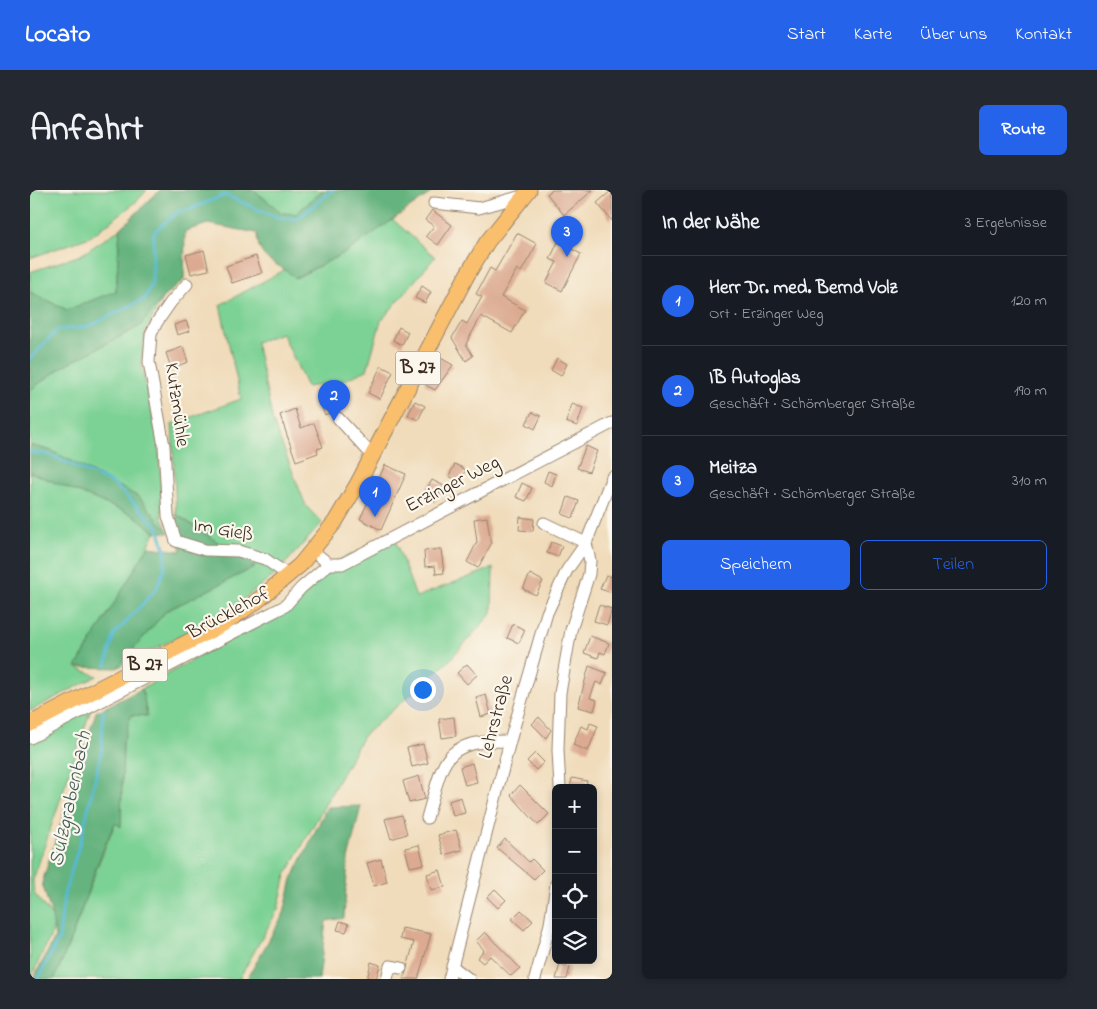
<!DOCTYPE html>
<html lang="de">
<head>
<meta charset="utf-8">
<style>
  body { margin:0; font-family:"Indie Flower",sans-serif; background:#242831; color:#f1f3f6 }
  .controls { position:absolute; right:15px; bottom:15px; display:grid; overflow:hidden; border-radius:8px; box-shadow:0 2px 8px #0003 }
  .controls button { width:45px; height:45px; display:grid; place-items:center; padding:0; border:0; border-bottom:1px solid #363941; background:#171b24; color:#f1f3f6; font:25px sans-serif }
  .you { position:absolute; left:392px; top:499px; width:18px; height:18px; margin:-12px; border:4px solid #fff; border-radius:50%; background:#1a73e8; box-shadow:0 0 0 8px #1a73e833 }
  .badge { display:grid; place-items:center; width:32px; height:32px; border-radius:50%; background:#2563eb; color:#fff; font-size:16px; font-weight:700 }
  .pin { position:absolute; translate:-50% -41px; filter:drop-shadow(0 1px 2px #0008) }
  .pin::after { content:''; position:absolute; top:26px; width:18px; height:15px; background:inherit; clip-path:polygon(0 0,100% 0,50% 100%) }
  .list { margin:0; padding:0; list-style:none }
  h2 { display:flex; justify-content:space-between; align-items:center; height:65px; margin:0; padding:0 20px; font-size:21px }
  h2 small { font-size:16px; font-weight:400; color:#9ea1a6 }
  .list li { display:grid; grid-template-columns:32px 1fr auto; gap:15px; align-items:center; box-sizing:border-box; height:90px; padding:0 20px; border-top:1px solid #363941 }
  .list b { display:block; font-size:19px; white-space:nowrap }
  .list p { margin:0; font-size:16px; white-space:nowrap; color:#9ea1a6 }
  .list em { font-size:16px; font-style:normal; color:#9ea1a6 }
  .actions { display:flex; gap:10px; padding:15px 20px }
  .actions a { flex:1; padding:11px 0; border:1px solid #2563eb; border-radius:8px; text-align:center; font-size:18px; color:#2563eb }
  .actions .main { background:#2563eb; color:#fff }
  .icon { flex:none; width:28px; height:28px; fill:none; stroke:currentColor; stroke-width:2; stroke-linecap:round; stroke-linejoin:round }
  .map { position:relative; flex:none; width:582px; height:789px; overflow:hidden; border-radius:8px }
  header { display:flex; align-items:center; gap:30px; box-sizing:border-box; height:70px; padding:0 25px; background:#2563eb; color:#fff }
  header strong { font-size:24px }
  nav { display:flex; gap:28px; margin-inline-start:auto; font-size:18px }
  .intro { display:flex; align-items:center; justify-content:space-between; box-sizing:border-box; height:120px; padding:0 30px }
  h1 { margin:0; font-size:35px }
  .button { padding:12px 22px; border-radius:8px; background:#2563eb; color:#fff; font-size:18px; font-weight:700 }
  main { display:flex; gap:30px; padding:0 30px }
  aside { flex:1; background:#171b24; border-radius:8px; box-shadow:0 2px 8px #0003 }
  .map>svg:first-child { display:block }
  .green { fill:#7cd194; stroke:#5c7e59 }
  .forest { fill:#65b37e; stroke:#506e4e }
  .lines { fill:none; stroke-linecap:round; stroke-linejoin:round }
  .stream { stroke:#55bad3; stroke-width:3 }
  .building { fill:#dcaa91 }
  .minor-casing { stroke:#96826c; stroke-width:13 }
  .major-casing { stroke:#96826c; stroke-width:17 }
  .minor { stroke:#fff; stroke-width:11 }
  .major { stroke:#f9bf6d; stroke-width:15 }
  .labels { text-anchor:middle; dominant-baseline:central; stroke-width:4.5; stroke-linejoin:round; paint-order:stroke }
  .shield { fill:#fbf7ec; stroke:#75685c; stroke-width:1 }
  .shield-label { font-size:19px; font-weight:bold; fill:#3b2a1e }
  .street-label { font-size:20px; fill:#3b2a1e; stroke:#fbf7ec }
  .water-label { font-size:21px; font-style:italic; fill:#445c5d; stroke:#fbf7ec }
</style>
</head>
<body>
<header>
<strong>Locato</strong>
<nav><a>Start</a><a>Karte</a><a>Über uns</a><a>Kontakt</a></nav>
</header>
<div class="intro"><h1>Anfahrt</h1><a class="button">Route</a></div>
<main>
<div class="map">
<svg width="582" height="789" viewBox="0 0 582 789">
  <rect width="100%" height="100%" fill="#fbf7ec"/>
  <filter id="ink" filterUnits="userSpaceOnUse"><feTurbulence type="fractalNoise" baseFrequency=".02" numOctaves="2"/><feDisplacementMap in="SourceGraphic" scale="10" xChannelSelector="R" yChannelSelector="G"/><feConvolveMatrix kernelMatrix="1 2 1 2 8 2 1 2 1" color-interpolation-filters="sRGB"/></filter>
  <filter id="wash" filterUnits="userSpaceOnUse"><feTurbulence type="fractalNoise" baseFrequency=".0096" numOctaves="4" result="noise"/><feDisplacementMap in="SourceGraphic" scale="20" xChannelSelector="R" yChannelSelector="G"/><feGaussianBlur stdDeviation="1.12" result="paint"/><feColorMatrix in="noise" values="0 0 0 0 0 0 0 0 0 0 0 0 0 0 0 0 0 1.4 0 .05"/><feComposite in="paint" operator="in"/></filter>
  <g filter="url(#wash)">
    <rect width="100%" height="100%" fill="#f0dbba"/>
    <path class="green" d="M 0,0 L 117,0 L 106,12 L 60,47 L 0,68 Z
      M 224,0 L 293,0 L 266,24 L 252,23 Z
      M 362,29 L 405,67 L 351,131 L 337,180 L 310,192 L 277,197 L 252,143 L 226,152 L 243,232 L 276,316 L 292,333 L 245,385 L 197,422 L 87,478 L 136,421 L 225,377 L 146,324 L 142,234 L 211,209 L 190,115 L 256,79 L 266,88 L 318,61 Z
      M 90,39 L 86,101 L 37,120 L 0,102 L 0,82 L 51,65 Z
      M 132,108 L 115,142 L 111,173 L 129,256 L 132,328 L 139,343 L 22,261 L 0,255 L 0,200 L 32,177 L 110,136 Z
      M 0,282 L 105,326 L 125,342 L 118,357 L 46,477 L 67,486 L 0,521 Z
      M 364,347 L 386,407 L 463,378 L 462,423 L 418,472 L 333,546 L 256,685 L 248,719 L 209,789 L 24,789 C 48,738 62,683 86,632 L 91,636 L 93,552 L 101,524 L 117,526 L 112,499 L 255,416 L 299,374 Z
      M 62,516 L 3,690 L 4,703 L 24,729 L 23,741 L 0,789 L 0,548 Z"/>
    <path class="forest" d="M 130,0 L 224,0 L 252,23 L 266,24 L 293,0 L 405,0 L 318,61 L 265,88 C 247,70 228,74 227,43 L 178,34 L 155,41 L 154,90 L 132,108 L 110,136 L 32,177 L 0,200 L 0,102 L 37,120 L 86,101 L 90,39 Z
      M 0,255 L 22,261 L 109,307 L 139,343 L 125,342 L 105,326 L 0,282 Z
      M 146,324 L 225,377 L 136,421 L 87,478 L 46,477 L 118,357 L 151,361 Z
      M 112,499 L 117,526 L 101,525 L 93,552 L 91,637 L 85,633 C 61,683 48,738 24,789 L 3,789 L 25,748 L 22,726 L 12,693 L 66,522 Z
      M 331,616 L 318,669 L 314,728 L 296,731 L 289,789 L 217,789 L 254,723 L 262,689 L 297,617 Z"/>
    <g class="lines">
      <path class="stream" d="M 0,169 L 27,140 L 60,136 L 114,109 L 122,94 L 124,42 L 149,21 L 155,21 L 195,5 L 248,28 L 267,29 L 303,0
        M 0,262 L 20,265 L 84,294 L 127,336 L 135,359 L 135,376 L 127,398 L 84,445 L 76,475
        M 8,789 L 29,748 L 34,705 L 51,649 L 72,559 L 73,520"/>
    </g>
    <g id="blocks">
      <path class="building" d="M 522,0 L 563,0 L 534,25 L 517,4 Z
        M 582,0 L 582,31 L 567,13 Z
        M 402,20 L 422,35 L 408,55 L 396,46 L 404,36 L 395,30 Z
        M 487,43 L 507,54 L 491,82 L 487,79 L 471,107 L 495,120 L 482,143 L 451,126 L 436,154 L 443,166 L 436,171 L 422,148 L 432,131 L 437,134 L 452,107 L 446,104 L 460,78 L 465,81 Z
        M 528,52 L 551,64 L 532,101 L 516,93 L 527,72 L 520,69 Z
        M 174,60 L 179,80 L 161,84 L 156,65 Z
        M 226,66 L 232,83 L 202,93 L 196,76 Z
        M 392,96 L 401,102 L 395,113 L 385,108 Z
        M 156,131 L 160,141 L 147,145 L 144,135 Z
        M 369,137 L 378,142 L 372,155 L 363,150 Z
        M 153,157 L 158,172 L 141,178 L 136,163 Z
        M 409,167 L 423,175 L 405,200 L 394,194 Z
        M 527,168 L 537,174 L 531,186 L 521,180 Z
        M 351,176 L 363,182 L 350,209 L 338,203 Z
        M 306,198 L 314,216 L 295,225 L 287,207 Z
        M 385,211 L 395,216 L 388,230 L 378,225 Z
        M 542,214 L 553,218 L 547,236 L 536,232 Z
        M 265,219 L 271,238 L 284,233 L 293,257 L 287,259 L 288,263 L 266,271 L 250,225 Z
        M 502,222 L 511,226 L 505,239 L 496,234 Z
        M 556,256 L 567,261 L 559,282 L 547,278 Z
        M 425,274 L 436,280 L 430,292 L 419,286 Z
        M 355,275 L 376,284 L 351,340 L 330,329 Z
        M 518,281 L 526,284 L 522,296 L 514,292 Z
        M 402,290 L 414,296 L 405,312 L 393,305 Z
        M 492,293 L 502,298 L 496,311 L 486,307 Z
        M 538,307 L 549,311 L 543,328 L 532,324 Z
        M 457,327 L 461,354 L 448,378 L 437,372 L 447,352 L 444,329 Z
        M 490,327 L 504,329 L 503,341 L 489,340 Z
        M 521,352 L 532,356 L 528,367 L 517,363 Z
        M 411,359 L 414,383 L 406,384 L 405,376 L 395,377 L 394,361 Z
        M 500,384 L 513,391 L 506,405 L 493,399 Z
        M 576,385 L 582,387 L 582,403 L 570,399 Z
        M 569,415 L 582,419 L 577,435 L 564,431 Z
        M 483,434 L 495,440 L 489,453 L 477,448 Z
        M 560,446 L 579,453 L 575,464 L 570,462 L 568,468 L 554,463 Z
        M 437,474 L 447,485 L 437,494 L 427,483 Z
        M 559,476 L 577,483 L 572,495 L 566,492 L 560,508 L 567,510 L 564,521 L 548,517 Z
        M 456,505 L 461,524 L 451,527 L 446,508 Z
        M 424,527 L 426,546 L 412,548 L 409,529 Z
        M 509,527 L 521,540 L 516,548 L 502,534 Z
        M 560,533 L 568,536 L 558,561 L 543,555 L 551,536 L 558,539 Z
        M 393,554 L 398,573 L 382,577 L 377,558 Z
        M 505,563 L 514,572 L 506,580 L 497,571 Z
        M 442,573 L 447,592 L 435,595 L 430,577 Z
        M 389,586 L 395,609 L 379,613 L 373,591 Z
        M 542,588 L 557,591 L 556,598 L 540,598 Z
        M 490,595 L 519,624 L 508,635 L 481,605 Z
        M 431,607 L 435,623 L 423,626 L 419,611 Z
        M 372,625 L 377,644 L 361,649 L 355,629 Z
        M 426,640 L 432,660 L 414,665 L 408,645 Z
        M 475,649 L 499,672 L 502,669 L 513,680 L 504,689 L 467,658 Z
        M 389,655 L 394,674 L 380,677 L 375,658 Z
        M 351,669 L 357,692 L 344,696 L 337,673 Z
        M 410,680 L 415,697 L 401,700 L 397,684 Z
        M 465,699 L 476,710 L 468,718 L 457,707 Z
        M 491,720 L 503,731 L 494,740 L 482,729 Z
        M 310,731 L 319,734 L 316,742 L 307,740 Z
        M 372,738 L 401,744 L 388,789 L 374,789 L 384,752 L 370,749 Z
        M 455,742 L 490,778 L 481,786 L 460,766 L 453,773 L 447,768 L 454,760 L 446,751 Z
        M 341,772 L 350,775 L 346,789 L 337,789 Z
        M 530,774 L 540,777 L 537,789 L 526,789 Z"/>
    </g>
  </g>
  <g filter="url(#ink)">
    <use href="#blocks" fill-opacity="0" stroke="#96826c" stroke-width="1"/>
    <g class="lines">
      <g class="minor-casing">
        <path id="minor" d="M 404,13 L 449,18 L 492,6
          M 157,94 L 141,112 L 127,132 L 121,144 L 119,172 L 134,256 L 138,326 L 146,351 L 175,360 L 208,361 L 235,369 L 258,385
          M 308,228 L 342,265
          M 514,333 L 556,353 L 560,371 L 559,384 L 541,440 L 530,503 L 528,560 L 530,598
          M 283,361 L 299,374 L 312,374 L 582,233
          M 0,548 L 255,416 L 271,398 L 299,374
          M 397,628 C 414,570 411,550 480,551
          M 422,776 L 439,789
          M 357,789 L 360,776 L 371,778
          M 419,789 L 480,551 L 517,423 L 537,380 L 556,353 L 582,287
          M 505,789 L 520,734 L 526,694"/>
      </g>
      <g class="major-casing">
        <path id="major" d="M 0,534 L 193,434 L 227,411 L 270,375 L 305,332 L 328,293 L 437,85 L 457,52 L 499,0"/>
      </g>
      <use href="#minor" class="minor"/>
      <use href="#major" class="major"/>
    </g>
  </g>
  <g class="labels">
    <g class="shield">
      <rect x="365.5" y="161.5" width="45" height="33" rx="4"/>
      <rect x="92.5" y="458.5" width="45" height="33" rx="4"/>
    </g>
    <g class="shield-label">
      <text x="388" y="178">B 27</text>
      <text x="115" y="475">B 27</text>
    </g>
    <g class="street-label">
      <text transform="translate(146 215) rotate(82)">Kutzmühle</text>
      <text transform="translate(423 295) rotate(-27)">Erzinger Weg</text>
      <text transform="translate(193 341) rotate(10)">Im Gieß</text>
      <text transform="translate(199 424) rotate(-28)">Brücklehof</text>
      <text transform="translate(467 527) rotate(-75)">Lehrstraße</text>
    </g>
    <g class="water-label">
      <text transform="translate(41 609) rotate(-78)">Sulzgrabenbach</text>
    </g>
  </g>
</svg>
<div class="controls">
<button>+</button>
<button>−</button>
<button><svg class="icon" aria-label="locate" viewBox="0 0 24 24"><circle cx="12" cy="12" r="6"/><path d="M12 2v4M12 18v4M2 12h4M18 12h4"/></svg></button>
<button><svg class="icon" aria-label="layers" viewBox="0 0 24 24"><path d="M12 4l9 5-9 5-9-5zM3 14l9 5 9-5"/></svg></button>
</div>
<div class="you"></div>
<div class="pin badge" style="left:345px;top:327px">1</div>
<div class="pin badge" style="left:304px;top:231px">2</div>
<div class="pin badge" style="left:537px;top:67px">3</div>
</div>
<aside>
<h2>In der Nähe<small>3 Ergebnisse</small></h2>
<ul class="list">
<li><span class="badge">1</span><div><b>Herr Dr. med. Bernd Volz</b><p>Ort · Erzinger Weg</p></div><em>120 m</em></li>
<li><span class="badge">2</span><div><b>IB Autoglas</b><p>Geschäft · Schömberger Straße</p></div><em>190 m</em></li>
<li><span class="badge">3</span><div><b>Meitza</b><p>Geschäft · Schömberger Straße</p></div><em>310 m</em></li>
</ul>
<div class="actions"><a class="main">Speichern</a><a>Teilen</a></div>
</aside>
</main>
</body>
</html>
